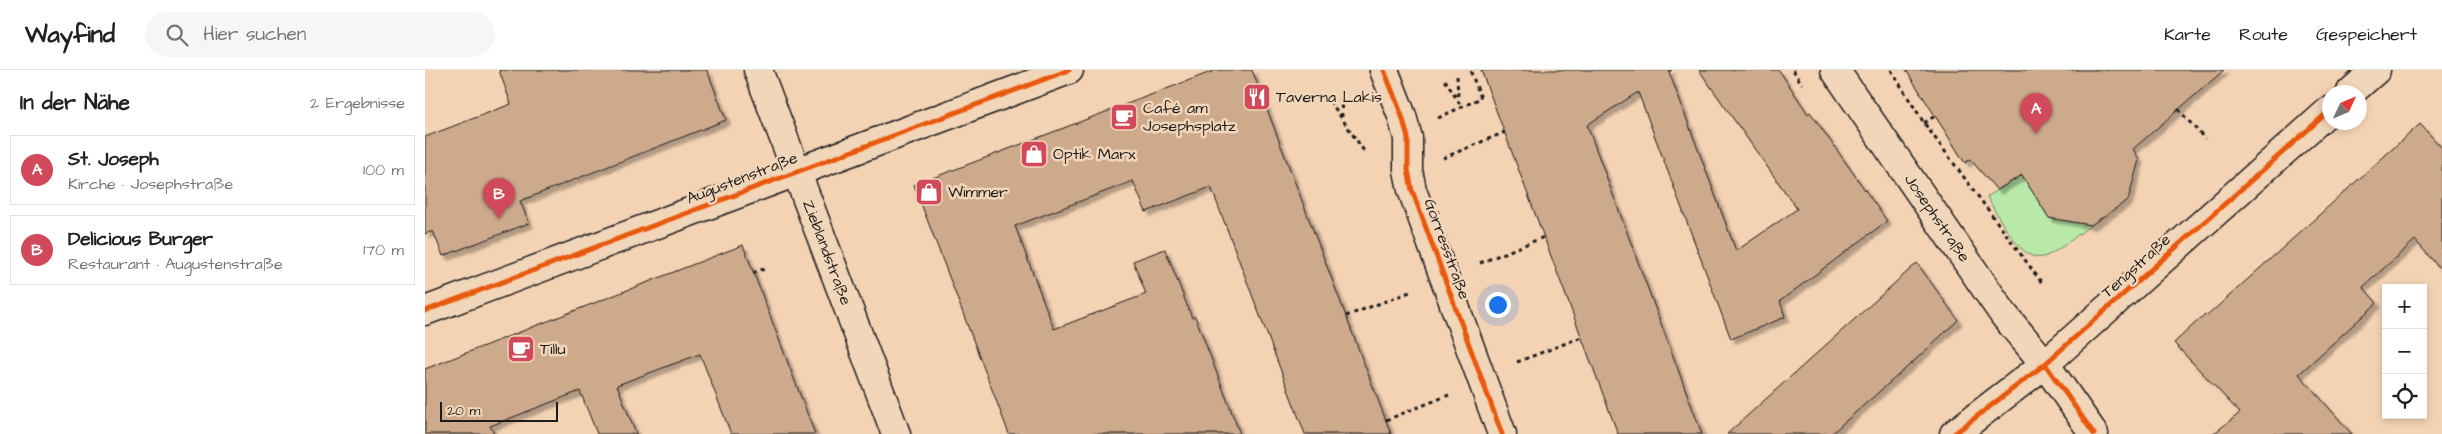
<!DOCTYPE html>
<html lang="de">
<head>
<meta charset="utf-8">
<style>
  body { margin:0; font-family:"Architects Daughter",sans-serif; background:#f6f6f6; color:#202124 }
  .controls { position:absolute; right:15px; bottom:15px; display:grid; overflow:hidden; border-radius:0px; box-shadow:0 2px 8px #0003 }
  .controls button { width:45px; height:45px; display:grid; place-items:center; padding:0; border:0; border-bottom:1px solid #e0e0e0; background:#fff; color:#202124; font:25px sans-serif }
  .compass { position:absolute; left:1897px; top:15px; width:45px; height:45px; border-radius:50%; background:#fff; box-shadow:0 2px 8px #0003; rotate:46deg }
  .scale { position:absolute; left:15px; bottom:12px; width:118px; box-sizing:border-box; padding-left:5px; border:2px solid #1c1c1c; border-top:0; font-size:14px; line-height:18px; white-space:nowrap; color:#1c1c1c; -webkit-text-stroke:4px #f2d6b9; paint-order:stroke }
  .you { position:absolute; left:1072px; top:234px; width:18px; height:18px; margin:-12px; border:4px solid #fff; border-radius:50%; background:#1a73e8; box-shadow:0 0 0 8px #1a73e833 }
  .badge { display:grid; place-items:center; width:32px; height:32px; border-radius:50%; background:#d1495b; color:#fff; font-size:16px; font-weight:700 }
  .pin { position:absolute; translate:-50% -41px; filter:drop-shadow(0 1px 2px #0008) }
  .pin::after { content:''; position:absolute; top:26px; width:18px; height:15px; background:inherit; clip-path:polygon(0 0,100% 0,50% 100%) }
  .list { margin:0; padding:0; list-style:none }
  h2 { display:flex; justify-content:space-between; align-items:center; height:65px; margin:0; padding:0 20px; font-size:21px }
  h2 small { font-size:16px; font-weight:400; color:#757577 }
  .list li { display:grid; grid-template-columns:32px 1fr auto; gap:15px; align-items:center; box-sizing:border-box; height:70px; margin:0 10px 10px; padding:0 10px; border:1px solid #e0e0e0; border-radius:0px }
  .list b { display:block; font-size:19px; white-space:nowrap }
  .list p { margin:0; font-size:16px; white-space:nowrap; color:#757577 }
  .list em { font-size:16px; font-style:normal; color:#757577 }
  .icon { flex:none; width:28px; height:28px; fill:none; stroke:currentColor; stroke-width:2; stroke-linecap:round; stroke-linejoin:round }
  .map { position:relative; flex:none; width:2017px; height:364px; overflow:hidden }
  header { display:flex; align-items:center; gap:30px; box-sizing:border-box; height:70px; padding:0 25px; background:#fff; border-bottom:1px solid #e0e0e0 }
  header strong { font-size:24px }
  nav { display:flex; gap:28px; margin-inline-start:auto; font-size:18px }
  .search { width:350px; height:45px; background:#f6f6f6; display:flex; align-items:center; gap:12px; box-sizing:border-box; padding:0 18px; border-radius:28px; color:#757577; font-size:19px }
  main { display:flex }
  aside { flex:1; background:#fff }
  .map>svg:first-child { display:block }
  .green { fill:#b9e9a8; stroke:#6a8262 }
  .building { fill:#ceaa8d; stroke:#1c1c1c; filter:url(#shadow) }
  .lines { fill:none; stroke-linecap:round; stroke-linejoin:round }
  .street-casing { stroke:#1c1c1c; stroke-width:31 }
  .path { stroke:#1c1c1c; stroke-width:3; stroke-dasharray:4 4; stroke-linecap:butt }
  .street { stroke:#f2d6b9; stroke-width:28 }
  .cycleway-casing { stroke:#f2d6b9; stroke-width:8 }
  .cycleway { stroke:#e8590c; stroke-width:5 }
  .labels { text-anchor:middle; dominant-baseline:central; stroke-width:5; stroke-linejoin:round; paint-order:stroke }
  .poi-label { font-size:16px; fill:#1c1c1c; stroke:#f2d6b9; text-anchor:start }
  .street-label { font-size:16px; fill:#1c1c1c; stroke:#f2d6b9 }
</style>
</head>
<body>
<header>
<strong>Wayfind</strong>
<div class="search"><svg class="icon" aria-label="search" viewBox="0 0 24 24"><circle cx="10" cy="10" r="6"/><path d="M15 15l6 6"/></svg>Hier suchen</div>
<nav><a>Karte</a><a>Route</a><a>Gespeichert</a></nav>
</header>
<main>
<aside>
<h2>In der Nähe<small>2 Ergebnisse</small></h2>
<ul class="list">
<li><span class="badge">A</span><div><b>St. Joseph</b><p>Kirche · Josephstraße</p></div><em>100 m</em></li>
<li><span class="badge">B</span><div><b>Delicious Burger</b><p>Restaurant · Augustenstraße</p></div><em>170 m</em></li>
</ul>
</aside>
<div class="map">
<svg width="2017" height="364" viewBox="0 0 2017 364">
  <defs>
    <filter id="shadow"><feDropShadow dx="4.5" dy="4.5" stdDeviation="1" flood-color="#0004"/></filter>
  </defs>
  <rect width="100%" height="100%" fill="#f4d3b4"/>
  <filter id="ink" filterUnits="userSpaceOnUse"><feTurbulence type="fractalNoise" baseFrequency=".02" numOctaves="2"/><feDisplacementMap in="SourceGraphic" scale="10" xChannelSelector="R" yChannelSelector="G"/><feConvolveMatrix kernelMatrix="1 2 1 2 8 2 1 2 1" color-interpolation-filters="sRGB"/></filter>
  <g filter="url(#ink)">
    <path class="green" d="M 1597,105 L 1624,148 L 1666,155 C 1652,165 1637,179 1621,186 C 1597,197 1572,143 1562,127 Z"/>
    <path class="building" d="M 74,0 L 282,0 L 301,50 L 95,131 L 104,153 L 18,186 L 8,161 L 0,164 L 0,67 L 86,34 Z
      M 791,0 L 827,0 L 966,364 L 880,364 L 786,117 L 721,142 L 708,111 L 590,156 L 629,259 L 721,224 L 708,191 L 740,179 L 767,248 L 770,246 L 815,364 L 584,364 L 489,115 Z
      M 1056,0 L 1247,0 L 1244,2 L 1311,181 L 1372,139 L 1274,0 L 1354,0 L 1383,44 L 1385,42 L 1462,151 L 1355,231 L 1360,247 L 1306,269 L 1213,22 L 1162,55 L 1277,364 L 1193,364 Z
      M 1481,0 L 1799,0 L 1708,79 L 1714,90 L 1703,130 L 1666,155 L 1624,148 L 1597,105 L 1572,120 L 1545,89 L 1540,93 Z
      M 1995,54 L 2017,78 L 2017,201 L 1990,170 L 1938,217 L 1952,233 L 1874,304 L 1927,364 L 1788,364 L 1815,343 L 1749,273 L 1780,244 L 1782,246 Z
      M 318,175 L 390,364 L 306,364 L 275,284 L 192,315 L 211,364 L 172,364 L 155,321 L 65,356 L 69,364 L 0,364 L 0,299 Z
      M 1492,193 L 1533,250 L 1488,292 L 1406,364 L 1302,364 Z"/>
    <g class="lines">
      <g class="street-casing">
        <g id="street">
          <path id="s1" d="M 333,0 L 471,364"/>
          <path d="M 959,0 L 977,46 L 983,68 L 983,100 L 987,120 L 1077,364"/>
          <path id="s2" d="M 1410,0 L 1579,245 L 1620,294 L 1669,364"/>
          <path d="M 1926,22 L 1951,0"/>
          <path d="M 0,241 L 644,0"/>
          <path d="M 1529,364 L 1620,294 L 1904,41"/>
        </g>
      </g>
      <path class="path" d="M 1368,0 L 1377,14
        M 1466,0 L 1499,53 L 1617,213
        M 1032,6 L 1033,28
        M 1020,10 L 1036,36
        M 916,27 L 917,47
        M 905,31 L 941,84
        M 1753,39 L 1780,69
        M 1013,48 L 1056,28 L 1045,0
        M 1499,53 L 1510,46
        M 1018,88 L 1080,62
        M 1055,193 L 1119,167
        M 328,203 L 339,199
        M 921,246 L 985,222
        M 1092,292 L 1157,267
        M 961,350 L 1024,325"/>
      <use href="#street" class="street"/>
      <g class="cycleway-casing">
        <path id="cycleway" d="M 959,0 L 977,46 L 983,68 L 983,100 L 987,120 L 1077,364
          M 0,241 L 644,0
          M 1620,294 L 1669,364
          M 1529,364 L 1620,294 L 1904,41"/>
      </g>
      <use href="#cycleway" class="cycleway"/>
    </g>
  </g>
  <defs>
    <g id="restaurant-square" transform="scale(1.4375)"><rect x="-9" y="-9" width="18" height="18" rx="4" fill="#d1495b" stroke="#f2d6b9"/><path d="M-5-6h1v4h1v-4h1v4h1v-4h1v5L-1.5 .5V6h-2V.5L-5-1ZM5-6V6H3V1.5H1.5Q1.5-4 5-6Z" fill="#fff"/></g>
    <g id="cafe-square" transform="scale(1.4375)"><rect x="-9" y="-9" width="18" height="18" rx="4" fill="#d1495b" stroke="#f2d6b9"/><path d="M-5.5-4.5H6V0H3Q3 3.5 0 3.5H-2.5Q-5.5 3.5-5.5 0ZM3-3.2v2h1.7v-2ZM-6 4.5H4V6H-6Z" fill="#fff"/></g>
    <g id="shop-square" transform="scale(1.4375)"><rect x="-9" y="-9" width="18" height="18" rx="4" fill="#d1495b" stroke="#f2d6b9"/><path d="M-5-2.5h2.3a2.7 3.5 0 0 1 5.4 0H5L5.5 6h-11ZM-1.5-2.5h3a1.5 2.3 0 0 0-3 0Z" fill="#fff"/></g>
  </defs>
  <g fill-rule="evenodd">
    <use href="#restaurant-square" x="832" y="27"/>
    <use href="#cafe-square" x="699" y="47"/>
    <use href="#shop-square" x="609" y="84"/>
    <use href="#shop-square" x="504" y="122"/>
    <use href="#cafe-square" x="96" y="279"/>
  </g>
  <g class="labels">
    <g class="poi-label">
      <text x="851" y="27">Taverna Lakis</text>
      <text x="718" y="38">Café am<tspan x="718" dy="18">Josephsplatz</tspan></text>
      <text x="628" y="84">Optik Marx</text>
      <text x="523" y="122">Wimmer</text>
      <text x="115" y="279">Tillu</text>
    </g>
    <g class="street-label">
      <text transform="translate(317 108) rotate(-21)">Augustenstraße</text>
      <text stroke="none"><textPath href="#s2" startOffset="180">Josephstraße</textPath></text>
      <text transform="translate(1022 179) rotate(70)">Görresstraße</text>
      <text stroke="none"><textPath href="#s1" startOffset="195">Zieblandstraße</textPath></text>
      <text transform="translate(1711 196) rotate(-42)">Tengstraße</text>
    </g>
  </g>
</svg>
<div class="controls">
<button>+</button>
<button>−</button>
<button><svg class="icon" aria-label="locate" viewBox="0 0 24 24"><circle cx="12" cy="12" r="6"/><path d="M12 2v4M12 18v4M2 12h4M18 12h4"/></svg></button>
</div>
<svg class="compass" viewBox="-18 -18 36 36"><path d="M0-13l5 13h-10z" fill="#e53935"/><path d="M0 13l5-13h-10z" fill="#757577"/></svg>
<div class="scale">20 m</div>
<div class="you"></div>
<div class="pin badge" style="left:1611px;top:64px">A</div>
<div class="pin badge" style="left:74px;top:149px">B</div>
</div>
</main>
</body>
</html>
